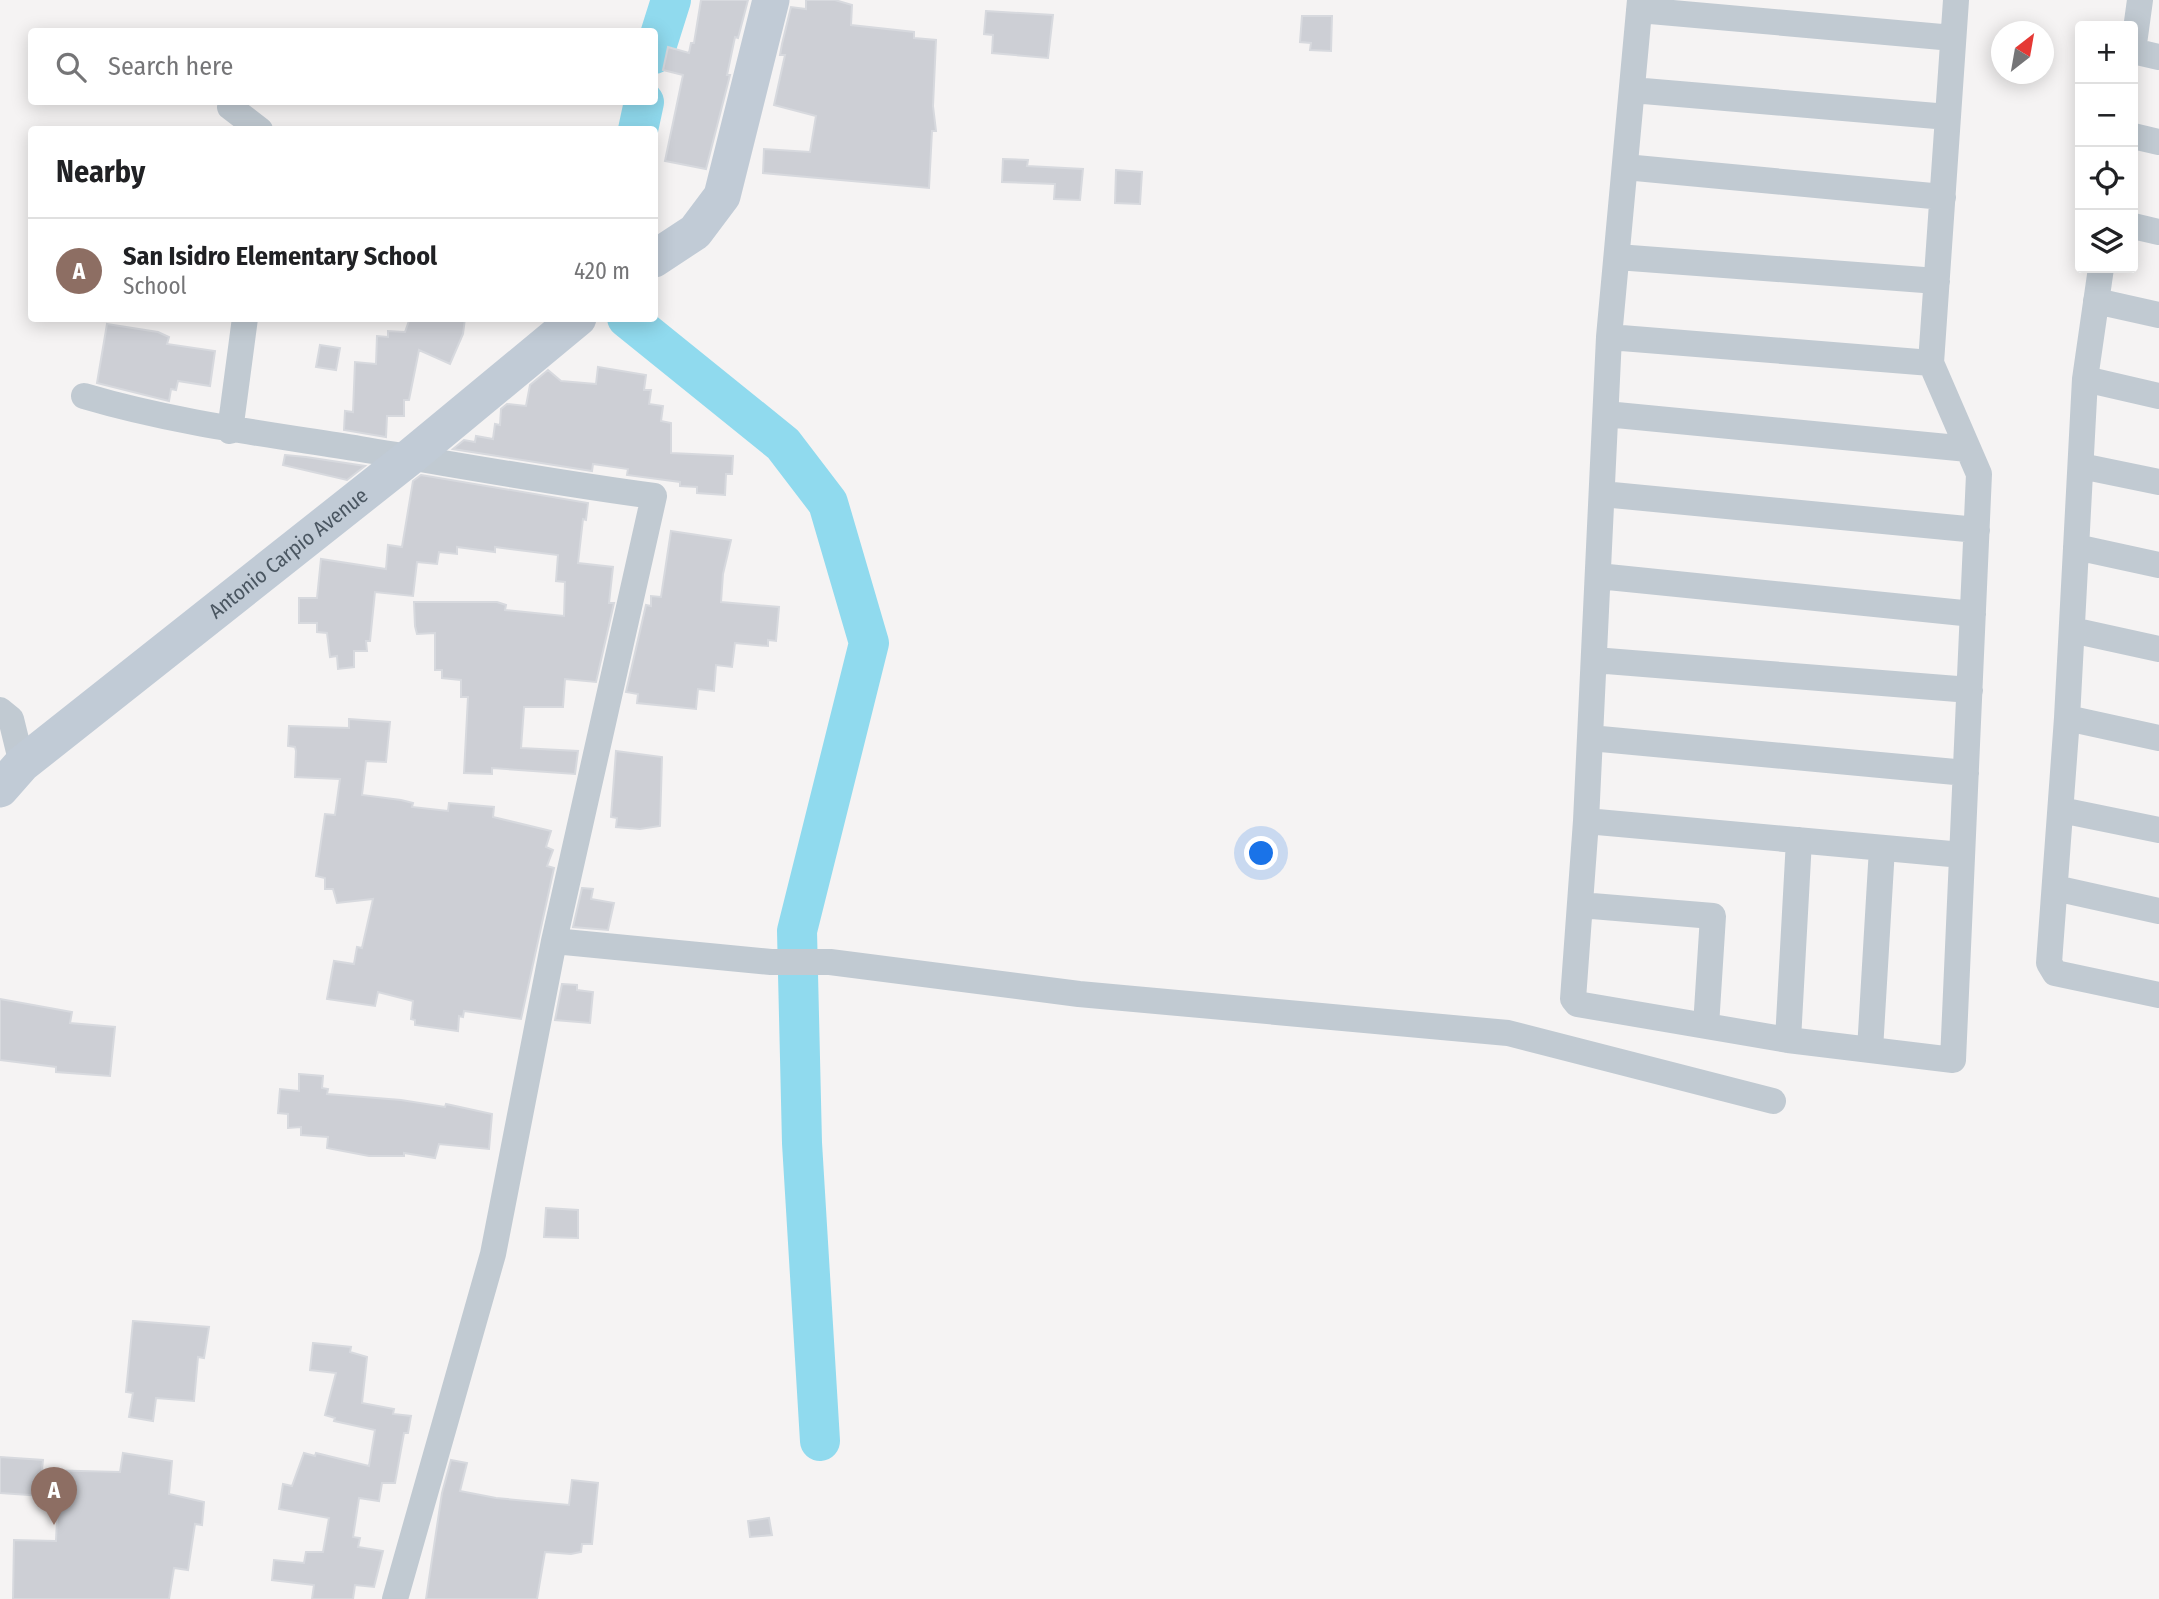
<!DOCTYPE html>
<html lang="en">
<head>
<meta charset="utf-8">
<style>
  body { margin:0; font-family:"Fira Sans Condensed",sans-serif; background:#f2f2f2; color:#202124 }
  .controls { position:absolute; right:21px; top:21px; display:grid; overflow:hidden; border-radius:7px; box-shadow:0 4px 18px #0003 }
  .controls button { width:63px; height:63px; display:grid; place-items:center; padding:0; border:0; border-bottom:2px solid #e0e0e0; background:#fff; color:#202124; font:35px sans-serif }
  .compass { position:absolute; left:1991px; top:21px; width:63px; height:63px; border-radius:50%; background:#fff; box-shadow:0 4px 18px #0003; rotate:31deg }
  .you { position:absolute; left:1262px; top:854px; width:24px; height:24px; margin:-18px; border:5px solid #fff; border-radius:50%; background:#1a73e8; box-shadow:0 0 0 10px #1a73e833 }
  .badge { display:grid; place-items:center; width:46px; height:46px; border-radius:50%; background:#d93025; color:#fff; font-size:23px; font-weight:700 }
  .pin { position:absolute; translate:-50% -58px; filter:drop-shadow(0 2px 4px #0008) }
  .pin::after { content:''; position:absolute; top:37px; width:24px; height:21px; background:inherit; clip-path:polygon(0 0,100% 0,50% 100%) }
  .list { margin:0; padding:0; list-style:none }
  h2 { display:flex; justify-content:space-between; align-items:center; height:91px; margin:0; padding:0 28px; font-size:30px }
  h2 small { font-size:23px; font-weight:400; color:#757577 }
  .list li { display:grid; grid-template-columns:46px 1fr auto; gap:21px; align-items:center; box-sizing:border-box; height:105px; padding:0 28px; border-top:2px solid #e0e0e0 }
  .list b { display:block; font-size:26px; white-space:nowrap }
  .list p { margin:0; font-size:23px; white-space:nowrap; color:#757577 }
  .list em { font-size:23px; font-style:normal; color:#757577 }
  .icon { flex:none; width:38px; height:38px; fill:none; stroke:currentColor; stroke-width:2; stroke-linecap:round; stroke-linejoin:round }
  .map { position:relative; flex:none; width:2159px; height:1599px; overflow:hidden }
  .search { position:absolute; background:#fff; box-shadow:0 4px 18px #0003; left:28px; top:28px; width:630px; height:77px; display:flex; align-items:center; gap:18px; box-sizing:border-box; padding:0 24px; border-radius:7px; color:#757577; font-size:26px }
  .panel { position:absolute; background:#fff; box-shadow:0 4px 18px #0003; left:28px; top:126px; width:630px; height:196px; border-radius:7px }
  .map>svg:first-child { display:block }
  .lines { fill:none; stroke-linecap:round; stroke-linejoin:round }
  .river { stroke:#90daee; stroke-width:40 }
  .building { fill:#cdcfd5; stroke:#d7d9de; stroke-width:2 }
  .street { stroke:#c1cad2; stroke-width:26 }
  .secondary { stroke:#c1cbd6; stroke-width:37 }
  .labels { text-anchor:middle; dominant-baseline:central; stroke-width:5; stroke-linejoin:round; paint-order:stroke }
  .street-label { font-size:21px; fill:#4a5661; stroke:#fff }
</style>
</head>
<body>
<div class="map">
<svg width="2159" height="1599" viewBox="0 0 2159 1599">
  <rect width="100%" height="100%" fill="#f5f3f3"/>
  <g class="lines">
    <path class="river" d="M 654,54 L 671,0
      M 638,130 L 644,102
      M 627,318 L 783,444 L 828,503 L 869,643 L 797,931 L 802,1143 L 820,1441"/>
  </g>
  <path class="building" d="M 701,0 L 748,0 L 738,38 L 735,37 L 727,75 L 730,75 L 706,169 L 665,161 L 683,75 L 663,70 L 668,47 L 689,53 L 691,43 L 694,43 Z
    M 806,0 L 835,0 L 852,5 L 851,25 L 914,32 L 914,38 L 936,40 L 933,106 L 936,131 L 932,131 L 929,188 L 763,173 L 764,149 L 810,152 L 816,116 L 774,105 L 785,55 L 780,55 L 782,44 L 791,7 L 806,9 Z
    M 986,11 L 1053,15 L 1048,58 L 992,53 L 993,35 L 984,34 Z
    M 1302,16 L 1332,16 L 1331,51 L 1310,50 L 1311,43 L 1300,42 Z
    M 1003,159 L 1028,160 L 1027,166 L 1083,169 L 1080,200 L 1054,199 L 1055,184 L 1002,182 Z
    M 1116,170 L 1142,172 L 1140,204 L 1115,203 Z
    M 410,318 L 465,318 L 463,334 L 450,364 L 419,350 L 409,400 L 404,400 L 404,416 L 387,416 L 386,437 L 344,430 L 345,411 L 353,412 L 355,362 L 376,364 L 377,336 L 388,337 L 388,331 L 405,332 Z
    M 107,324 L 158,332 L 169,337 L 167,344 L 215,351 L 210,386 L 178,381 L 176,390 L 171,389 L 169,401 L 97,383 Z
    M 320,345 L 340,348 L 336,370 L 316,367 Z
    M 598,367 L 646,375 L 644,390 L 651,390 L 649,404 L 663,406 L 661,421 L 671,423 L 671,453 L 733,456 L 732,474 L 726,474 L 725,495 L 697,493 L 697,487 L 680,486 L 680,482 L 627,475 L 628,469 L 593,464 L 592,471 L 453,449 L 464,440 L 475,442 L 476,436 L 493,439 L 495,424 L 500,425 L 501,409 L 507,404 L 526,406 L 530,385 L 548,370 L 561,381 L 596,384 Z
    M 285,455 L 306,457 L 365,466 L 347,480 L 283,465 Z
    M 421,475 L 588,503 L 586,520 L 583,519 L 578,563 L 613,567 L 609,603 L 614,603 L 596,682 L 565,679 L 563,707 L 524,707 L 521,748 L 578,751 L 575,774 L 492,768 L 492,774 L 464,773 L 468,697 L 461,697 L 461,680 L 442,678 L 442,670 L 435,670 L 435,633 L 417,634 L 415,626 L 414,602 L 497,602 L 506,605 L 505,610 L 564,616 L 565,582 L 556,581 L 558,555 L 495,547 L 495,552 L 457,547 L 457,554 L 439,552 L 437,564 L 417,562 L 413,596 L 375,592 L 370,641 L 366,641 L 367,651 L 354,651 L 354,667 L 338,669 L 337,656 L 330,657 L 327,633 L 317,632 L 317,623 L 299,623 L 299,598 L 317,598 L 321,559 L 386,569 L 388,545 L 402,547 L 413,481 Z
    M 671,531 L 731,540 L 723,574 L 721,602 L 779,607 L 776,641 L 768,640 L 768,646 L 735,643 L 732,667 L 716,665 L 714,691 L 698,689 L 696,709 L 637,703 L 638,694 L 626,692 L 646,605 L 651,606 L 651,596 L 661,597 Z
    M 349,719 L 390,722 L 386,762 L 366,761 L 362,795 L 401,800 L 413,803 L 412,807 L 448,811 L 449,803 L 494,807 L 493,817 L 551,831 L 546,847 L 553,850 L 547,866 L 554,868 L 521,1019 L 464,1011 L 463,1017 L 459,1016 L 458,1031 L 415,1025 L 415,1020 L 411,1019 L 413,1001 L 378,992 L 375,1006 L 327,999 L 334,961 L 354,964 L 357,947 L 362,948 L 373,899 L 337,903 L 333,889 L 325,889 L 325,878 L 316,876 L 325,814 L 335,815 L 340,779 L 295,777 L 296,751 L 295,747 L 288,746 L 289,726 L 349,728 Z
    M 616,751 L 662,757 L 660,826 L 640,829 L 616,827 L 617,818 L 611,817 Z
    M 582,888 L 593,889 L 591,899 L 614,903 L 608,930 L 573,927 Z
    M 562,984 L 577,985 L 577,990 L 593,992 L 590,1023 L 555,1020 Z
    M 0,999 L 72,1012 L 70,1023 L 115,1027 L 110,1076 L 56,1072 L 56,1067 L 0,1060 Z
    M 299,1074 L 323,1076 L 322,1088 L 328,1089 L 327,1094 L 401,1100 L 445,1107 L 446,1104 L 492,1114 L 489,1149 L 439,1144 L 435,1158 L 404,1153 L 404,1156 L 369,1156 L 327,1148 L 328,1137 L 301,1135 L 301,1127 L 288,1128 L 288,1114 L 278,1113 L 280,1089 L 299,1091 Z
    M 546,1208 L 578,1210 L 578,1238 L 544,1237 Z
    M 133,1321 L 209,1327 L 204,1358 L 198,1357 L 194,1401 L 156,1398 L 153,1421 L 129,1417 L 133,1393 L 126,1392 Z
    M 313,1343 L 351,1347 L 350,1352 L 367,1357 L 362,1403 L 394,1409 L 393,1414 L 411,1416 L 408,1433 L 404,1433 L 395,1483 L 382,1483 L 379,1501 L 359,1498 L 353,1537 L 360,1538 L 358,1547 L 383,1551 L 374,1587 L 355,1585 L 353,1599 L 312,1599 L 314,1585 L 272,1580 L 274,1560 L 304,1563 L 306,1552 L 323,1552 L 329,1518 L 279,1509 L 283,1484 L 292,1486 L 304,1453 L 315,1456 L 316,1453 L 369,1466 L 375,1430 L 334,1421 L 335,1418 L 325,1415 L 336,1373 L 310,1370 Z
    M 123,1453 L 172,1461 L 169,1494 L 204,1502 L 202,1525 L 195,1524 L 188,1570 L 174,1568 L 169,1599 L 13,1599 L 14,1540 L 56,1541 L 58,1497 L 0,1493 L 0,1457 L 43,1460 L 42,1470 L 120,1472 Z
    M 451,1460 L 467,1463 L 460,1491 L 496,1498 L 569,1505 L 572,1480 L 598,1483 L 592,1544 L 582,1544 L 581,1552 L 571,1554 L 545,1552 L 537,1599 L 426,1599 L 442,1493 Z
    M 769,1518 L 772,1535 L 750,1537 L 748,1521 Z"/>
  <g class="lines">
    <path class="street" d="M 1640,0 L 1609,337 L 1586,821 L 1573,999 L 1577,1004 L 1788,1040 L 1953,1060 L 1979,474 L 1931,363 L 1956,0
      M 1639,10 L 1953,38
      M 2133,51 L 2140,0
      M 2133,51 L 2159,57
      M 1632,90 L 1948,117
      M 230,107 L 260,130
      M 2133,136 L 2159,142
      M 1625,167 L 1943,197
      M 2133,226 L 2159,232
      M 1617,257 L 1937,281
      M 2101,268 L 2085,379 L 2067,718 L 2049,963 L 2055,973 L 2159,995
      M 2096,301 L 2159,315
      M 1609,337 L 1931,363
      M 2085,379 L 2159,396
      M 84,396 C 175,423 267,434 360,449 C 458,465 555,483 654,496 L 554,941 L 493,1254 L 395,1599
      M 1606,414 L 1968,449
      M 230,431 L 245,318
      M 2081,466 L 2159,482
      M 1602,494 L 1977,530
      M 2076,547 L 2159,565
      M 1598,576 L 1973,614
      M 2072,630 L 2159,649
      M 1594,660 L 1970,690
      M 0,710 L 11,719 L 22,764
      M 2067,718 L 2159,738
      M 1590,738 L 1966,773
      M 2061,810 L 2159,830
      M 1586,821 L 1962,855
      M 2055,888 L 2159,911
      M 1580,905 L 1713,916 L 1706,1026
      M 554,941 L 771,962 L 830,962 L 1079,994 L 1508,1033 L 1773,1101
      M 1788,1040 L 1799,840
      M 1870,1050 L 1882,848"/>
    <g class="secondary">
      <path d="M 654,259 L 695,232 L 722,196 L 771,0"/>
      <path id="s1" d="M 0,789 L 22,764 L 410,457 L 578,318"/>
    </g>
  </g>
  <g class="labels">
    <g class="street-label">
      <text stroke="none"><textPath href="#s1" startOffset="373">Antonio Carpio Avenue</textPath></text>
    </g>
  </g>
</svg>
<div class="controls">
<button>+</button>
<button>−</button>
<button><svg class="icon" aria-label="locate" viewBox="0 0 24 24"><circle cx="12" cy="12" r="6"/><path d="M12 2v4M12 18v4M2 12h4M18 12h4"/></svg></button>
<button><svg class="icon" aria-label="layers" viewBox="0 0 24 24"><path d="M12 4l9 5-9 5-9-5zM3 14l9 5 9-5"/></svg></button>
</div>
<svg class="compass" viewBox="-18 -18 36 36"><path d="M0-13l5 13h-10z" fill="#e53935"/><path d="M0 13l5-13h-10z" fill="#757577"/></svg>
<div class="you"></div>
<div class="pin badge" style="left:54px;top:1525px;background:#8d6e63">A</div>
<div class="search"><svg class="icon" aria-label="search" viewBox="0 0 24 24"><circle cx="10" cy="10" r="6"/><path d="M15 15l6 6"/></svg>Search here</div>
<section class="panel">
<h2>Nearby<small></small></h2>
<ul class="list">
<li><span class="badge" style="background:#8d6e63">A</span><div><b>San Isidro Elementary School</b><p>School</p></div><em>420 m</em></li>
</ul>
</section>
</div>
</body>
</html>
